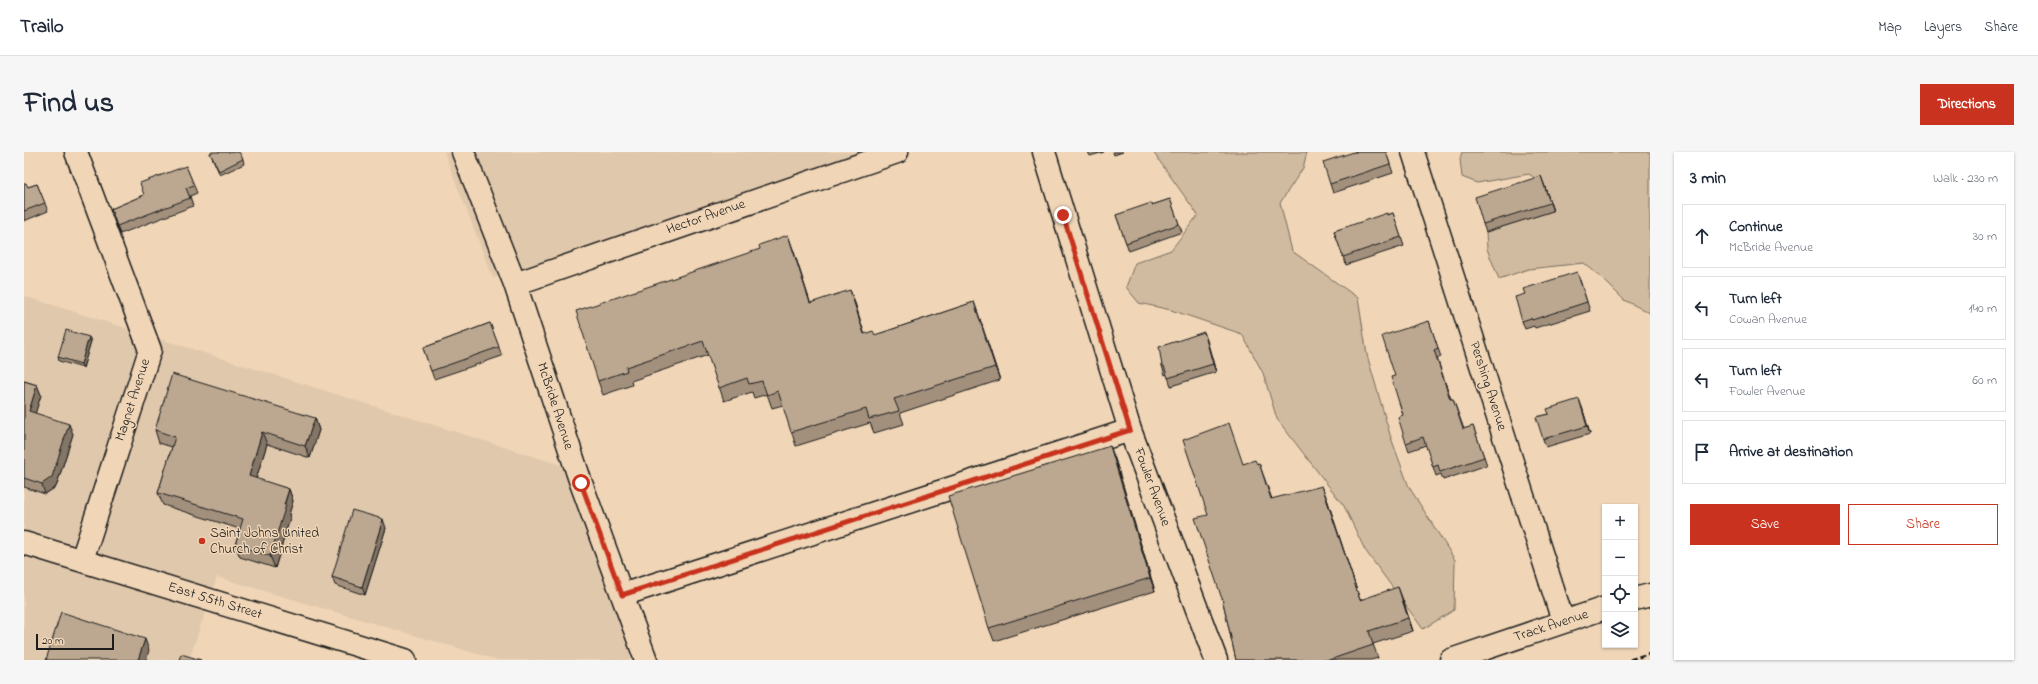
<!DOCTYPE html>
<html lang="en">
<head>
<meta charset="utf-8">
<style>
  body { margin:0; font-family:"Indie Flower",sans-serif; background:#f6f6f7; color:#1f2937 }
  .controls { position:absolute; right:12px; bottom:12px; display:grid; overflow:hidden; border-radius:0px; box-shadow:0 1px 3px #0004 }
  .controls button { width:36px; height:36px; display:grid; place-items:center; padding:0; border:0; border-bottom:1px solid #e0e1e3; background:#fff; color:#1f2937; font:20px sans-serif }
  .scale { position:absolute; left:12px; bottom:10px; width:78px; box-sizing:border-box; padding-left:4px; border:2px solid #1c1c1c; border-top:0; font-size:11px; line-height:14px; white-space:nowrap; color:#1c1c1c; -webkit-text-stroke:3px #f0d6b7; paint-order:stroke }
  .stop { position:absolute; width:12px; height:12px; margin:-9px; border:3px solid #c8321e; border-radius:50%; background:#fff }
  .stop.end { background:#c8321e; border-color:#fff; box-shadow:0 1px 4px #0008 }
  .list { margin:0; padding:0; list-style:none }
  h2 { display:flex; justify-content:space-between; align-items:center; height:52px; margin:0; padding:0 16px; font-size:17px }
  h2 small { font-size:13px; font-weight:400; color:#747a83 }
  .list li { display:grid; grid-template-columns:26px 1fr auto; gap:12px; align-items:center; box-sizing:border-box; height:64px; margin:0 8px 8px; padding:0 8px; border:1px solid #e0e1e3; border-radius:0px }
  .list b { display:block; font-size:15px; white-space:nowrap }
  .list p { margin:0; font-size:13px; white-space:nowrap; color:#747a83 }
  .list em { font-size:13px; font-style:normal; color:#747a83 }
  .actions { display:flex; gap:8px; padding:12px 16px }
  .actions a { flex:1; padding:9px 0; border:1px solid #c8321e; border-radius:0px; text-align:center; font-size:14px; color:#c8321e }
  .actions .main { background:#c8321e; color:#fff }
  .icon { flex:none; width:22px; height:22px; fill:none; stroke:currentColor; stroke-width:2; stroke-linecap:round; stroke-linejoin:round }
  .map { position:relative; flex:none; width:1626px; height:508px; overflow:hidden; border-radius:0px }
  header { display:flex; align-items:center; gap:24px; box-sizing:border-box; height:56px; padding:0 20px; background:#fff; border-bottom:1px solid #e0e1e3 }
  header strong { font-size:19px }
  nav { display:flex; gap:22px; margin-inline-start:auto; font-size:14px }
  .intro { display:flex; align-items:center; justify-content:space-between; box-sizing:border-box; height:96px; padding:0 24px }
  h1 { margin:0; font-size:28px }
  .button { padding:10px 18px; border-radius:0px; background:#c8321e; color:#fff; font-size:14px; font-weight:700 }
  main { display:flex; gap:24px; padding:0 24px }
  aside { flex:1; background:#fff; border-radius:0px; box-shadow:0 1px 3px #0004 }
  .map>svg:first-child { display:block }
  .built { fill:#e0c8ac }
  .green { fill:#d1bba0; stroke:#766c5e }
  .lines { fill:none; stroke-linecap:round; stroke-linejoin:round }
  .minor-casing { stroke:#1c1c1c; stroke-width:25 }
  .major-casing { stroke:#1c1c1c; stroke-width:25 }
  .minor { stroke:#f0d6b7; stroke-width:22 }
  .major { stroke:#f0d6b7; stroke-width:22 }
  .rail { stroke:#1c1c1c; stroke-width:3; stroke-dasharray:6 3; stroke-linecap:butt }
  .wall { fill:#a2907d; stroke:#1c1c1c }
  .shaded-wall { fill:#847666; stroke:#1c1c1c }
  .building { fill:#bca891; stroke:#1c1c1c }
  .route { stroke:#c8321e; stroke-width:5 }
  .poi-dot { fill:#c8321e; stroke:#f0d6b7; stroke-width:1.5 }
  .labels { text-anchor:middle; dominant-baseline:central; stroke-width:3; stroke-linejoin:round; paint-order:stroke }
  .street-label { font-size:14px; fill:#1c1c1c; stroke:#f0d6b7 }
  .poi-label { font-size:14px; fill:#1c1c1c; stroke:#f0d6b7; text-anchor:start }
</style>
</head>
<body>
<header>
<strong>Trailo</strong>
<nav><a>Map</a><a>Layers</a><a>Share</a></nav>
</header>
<div class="intro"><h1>Find us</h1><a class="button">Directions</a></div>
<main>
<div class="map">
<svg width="1626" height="508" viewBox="0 0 1626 508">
  <rect width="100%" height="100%" fill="#f0d6b7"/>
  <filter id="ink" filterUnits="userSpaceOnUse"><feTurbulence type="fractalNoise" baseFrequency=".025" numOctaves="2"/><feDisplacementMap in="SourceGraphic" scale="8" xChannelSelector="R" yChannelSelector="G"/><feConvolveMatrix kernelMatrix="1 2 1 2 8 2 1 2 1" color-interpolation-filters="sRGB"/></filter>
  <g filter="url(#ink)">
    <path class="built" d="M 420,0 L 877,0 L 469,126 Z
      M 0,144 L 543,315 L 610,508 L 474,508 L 193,425 L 165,508 L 0,508 Z"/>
    <path class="green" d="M 1129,0 L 1283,0 L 1279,16 L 1256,51 L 1268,99 L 1334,146 L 1343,203 L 1367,286 L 1385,335 L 1431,408 L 1430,458 L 1399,477 L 1341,398 L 1320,354 L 1253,267 L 1239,221 L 1218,182 L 1147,158 L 1115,151 L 1102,135 L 1111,111 L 1147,98 L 1174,63 Z
      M 1438,0 L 1626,0 L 1626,161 L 1600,148 L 1578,126 L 1560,111 L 1504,117 L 1475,127 L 1463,97 L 1462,80 L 1528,59 L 1520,32 L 1505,22 L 1453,31 L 1438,25 L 1436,7 Z"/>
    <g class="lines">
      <g class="minor-casing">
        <path id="minor" d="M 52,0 L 126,198 L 58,408
          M 439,0 L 491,132 L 557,331 L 622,508
          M 1020,0 L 1106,278 L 1192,508
          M 1389,0 L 1539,469
          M 491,132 L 873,0
          M 598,443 L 1106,278
          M 1611,447 L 1626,443
          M 1427,508 L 1581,456"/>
      </g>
      <g class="major-casing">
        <path id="major" d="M 0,391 L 381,508"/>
      </g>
      <use href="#minor" class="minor"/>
      <use href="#major" class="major"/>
      <path class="rail" d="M 1606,508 L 1626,501"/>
    </g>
    <path class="wall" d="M 1064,0 L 1080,0 L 1066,4 Z
      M 1089,0 L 1099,0 L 1090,3 Z
      M 1330,0 L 1362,0 L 1369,21 L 1309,41 L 1306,32 Z
      M 186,1 L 219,7 L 220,12 L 196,23 Z
      M 162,14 L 173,41 L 166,44 L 169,54 L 96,82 L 87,57 L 120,43 Z
      M 0,32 L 4,35 L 13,32 L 24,59 L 0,69 Z
      M 1520,32 L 1529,59 L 1462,80 L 1459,72 Z
      M 1146,47 L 1158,80 L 1105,99 L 1092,63 L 1128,53 Z
      M 1369,61 L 1380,94 L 1322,113 L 1310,79 Z
      M 769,97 L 786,151 L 831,151 L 840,182 L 851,183 L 950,150 L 976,228 L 876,261 L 880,272 L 850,281 L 846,271 L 772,294 L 759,253 L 748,256 L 743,242 L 730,246 L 728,240 L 700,249 L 684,203 L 607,229 L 608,233 L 579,243 L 574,229 Z
      M 1556,128 L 1566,159 L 1511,176 L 1510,174 L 1501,177 L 1498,169 Z
      M 1405,169 L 1417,205 L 1413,206 L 1427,247 L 1429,247 L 1440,277 L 1449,274 L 1463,313 L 1419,328 L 1417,322 L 1412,324 L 1402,293 L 1385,299 L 1382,291 L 1379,263 L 1371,224 Z
      M 466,171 L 478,204 L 410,227 L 399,196 Z
      M 1180,180 L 1192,220 L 1147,234 L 1143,222 L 1141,223 L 1138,214 Z
      M 67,189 L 59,216 L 35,209 L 34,205 Z
      M 0,229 L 13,233 L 17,243 L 11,261 L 49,282 L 32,335 L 21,342 L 0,335 Z
      M 1558,255 L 1566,282 L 1522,295 L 1519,287 Z
      M 291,266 L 295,278 L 286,306 L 243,292 L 232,327 L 265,337 L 269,349 L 265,362 L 266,366 L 251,416 L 216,405 L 211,393 L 216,377 L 139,353 L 134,341 L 148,295 L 135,291 L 131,278 Z
      M 1086,294 L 1091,307 L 1131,439 L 970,489 L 965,476 Z
      M 1235,311 L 1248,347 L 1303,347 L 1336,448 L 1379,448 L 1389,479 L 1349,492 L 1354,506 L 1347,508 L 1212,508 L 1199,450 L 1184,363 L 1219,312 L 1233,312 Z
      M 362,376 L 341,443 L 311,433 L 308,425 Z"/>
    <path class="shaded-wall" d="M 1517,24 L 1520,32 L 1529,59 L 1526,51 Z
      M 764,83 L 769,97 L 791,165 L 786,151 Z
      M 826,138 L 831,151 L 845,196 L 840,182 Z
      M 950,150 L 955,164 L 976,228 L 971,215 Z
      M 1180,180 L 1183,188 L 1192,220 L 1189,212 Z
      M 65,185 L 67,189 L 59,216 L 57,212 Z
      M 13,233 L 17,243 L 9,269 L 5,259 Z
      M 1555,247 L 1558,255 L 1566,282 L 1563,274 Z
      M 291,266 L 295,278 L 286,306 L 281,294 Z
      M 45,272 L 49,282 L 32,335 L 21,342 L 18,332 Z
      M 238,280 L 243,292 L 229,336 L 225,324 Z
      M 1086,294 L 1091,307 L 1131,439 L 1126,426 Z
      M 1298,334 L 1303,347 L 1340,461 L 1336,448 Z
      M 265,337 L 269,349 L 265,362 L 266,366 L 251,416 L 246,404 Z
      M 359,367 L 362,376 L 341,443 L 338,435 Z
      M 1374,435 L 1379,448 L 1389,479 L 1384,466 Z
      M 121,487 L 125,498 L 122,508 L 114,508 Z"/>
    <path class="building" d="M 188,0 L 215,0 L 219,7 L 195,19 L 186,1 Z
      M 1330,0 L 1362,0 L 1366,12 L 1306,32 L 1299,10 Z
      M 162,14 L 170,33 L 162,36 L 166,46 L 93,74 L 87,57 L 120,43 L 116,31 Z
      M 1517,24 L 1526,51 L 1459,72 L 1451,45 Z
      M 2,31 L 4,35 L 13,32 L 21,51 L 0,59 L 0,32 Z
      M 1146,47 L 1155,72 L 1102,91 L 1092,63 L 1127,51 L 1128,53 Z
      M 1363,61 L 1363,63 L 1369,61 L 1377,85 L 1319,105 L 1310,79 Z
      M 764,83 L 786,151 L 826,138 L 840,182 L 849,179 L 851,183 L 950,150 L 971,215 L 870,247 L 875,259 L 845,267 L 842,257 L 767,280 L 754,239 L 743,243 L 738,229 L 725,232 L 723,226 L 695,236 L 679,189 L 602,215 L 603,219 L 574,229 L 552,159 L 736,97 L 735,93 Z
      M 1553,120 L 1563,150 L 1508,168 L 1507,166 L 1498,169 L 1491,145 L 1501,142 L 1499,137 Z
      M 1405,169 L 1414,196 L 1410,198 L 1426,247 L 1429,247 L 1439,277 L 1449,274 L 1460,305 L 1416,320 L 1414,313 L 1409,315 L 1399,285 L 1382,291 L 1374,265 L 1379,263 L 1367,225 L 1371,224 L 1358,184 Z
      M 466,171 L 475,195 L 407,219 L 399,196 Z
      M 42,178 L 65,185 L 57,212 L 34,205 Z
      M 1180,180 L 1189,212 L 1144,226 L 1140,214 L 1138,214 L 1135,195 Z
      M 148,222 L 291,266 L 281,294 L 238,280 L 225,324 L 265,337 L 260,353 L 262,353 L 246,404 L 211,393 L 219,367 L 134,341 L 151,285 L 131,278 Z
      M 0,229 L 13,233 L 5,259 L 45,272 L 28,325 L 18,332 L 0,326 Z
      M 1555,247 L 1563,274 L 1519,287 L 1512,265 L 1525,262 L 1523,257 Z
      M 1205,271 L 1219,312 L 1231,308 L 1233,312 L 1235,311 L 1247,347 L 1298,334 L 1336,448 L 1374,435 L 1384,466 L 1345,479 L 1349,493 L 1305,508 L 1212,508 L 1199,450 L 1171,366 L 1184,363 L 1159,288 Z
      M 1086,294 L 1126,426 L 965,476 L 924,344 Z
      M 328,358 L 359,367 L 338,435 L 308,425 Z
      M 37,460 L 121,487 L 114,508 L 22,508 Z
      M 157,502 L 177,508 L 155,508 Z"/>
  </g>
  <g class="lines" filter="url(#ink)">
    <path class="route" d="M 557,331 L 598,443 L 1106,278 L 1039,63"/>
  </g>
  <circle class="poi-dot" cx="178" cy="389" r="4"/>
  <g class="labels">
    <g class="street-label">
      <text transform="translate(682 65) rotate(-19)">Hector Avenue</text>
      <text transform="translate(1464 234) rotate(72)">Pershing Avenue</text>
      <text transform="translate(109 248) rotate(-72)">Magnet Avenue</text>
      <text transform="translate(531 254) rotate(72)">McBride Avenue</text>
      <text transform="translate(1128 335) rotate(70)">Fowler Avenue</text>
      <text transform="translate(191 449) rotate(17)">East 55th Street</text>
      <text transform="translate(1527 474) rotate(-18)">Track Avenue</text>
    </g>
    <g class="poi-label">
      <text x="186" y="381">Saint Johns United<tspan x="186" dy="16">Church of Christ</tspan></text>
    </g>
  </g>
</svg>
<div class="controls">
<button>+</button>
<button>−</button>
<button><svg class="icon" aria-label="locate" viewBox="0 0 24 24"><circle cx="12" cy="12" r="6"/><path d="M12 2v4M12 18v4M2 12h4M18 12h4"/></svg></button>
<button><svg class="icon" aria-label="layers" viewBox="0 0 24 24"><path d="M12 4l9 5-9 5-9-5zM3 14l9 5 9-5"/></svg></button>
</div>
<div class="scale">20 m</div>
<div class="stop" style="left:557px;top:331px"></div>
<div class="stop end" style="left:1039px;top:63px"></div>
</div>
<aside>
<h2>3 min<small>Walk · 230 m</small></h2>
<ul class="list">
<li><svg class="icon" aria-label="ahead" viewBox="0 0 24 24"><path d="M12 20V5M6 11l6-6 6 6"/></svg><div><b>Continue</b><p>McBride Avenue</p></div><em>30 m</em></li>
<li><svg class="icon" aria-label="left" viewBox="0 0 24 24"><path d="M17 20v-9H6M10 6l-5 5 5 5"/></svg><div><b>Turn left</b><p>Cowan Avenue</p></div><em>140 m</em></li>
<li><svg class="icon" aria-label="left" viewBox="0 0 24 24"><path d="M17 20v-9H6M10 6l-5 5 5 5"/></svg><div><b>Turn left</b><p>Fowler Avenue</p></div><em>60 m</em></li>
<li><svg class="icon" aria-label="arrive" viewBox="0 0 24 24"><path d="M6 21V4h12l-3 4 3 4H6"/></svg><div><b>Arrive at destination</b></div></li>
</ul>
<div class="actions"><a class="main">Save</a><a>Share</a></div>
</aside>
</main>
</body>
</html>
